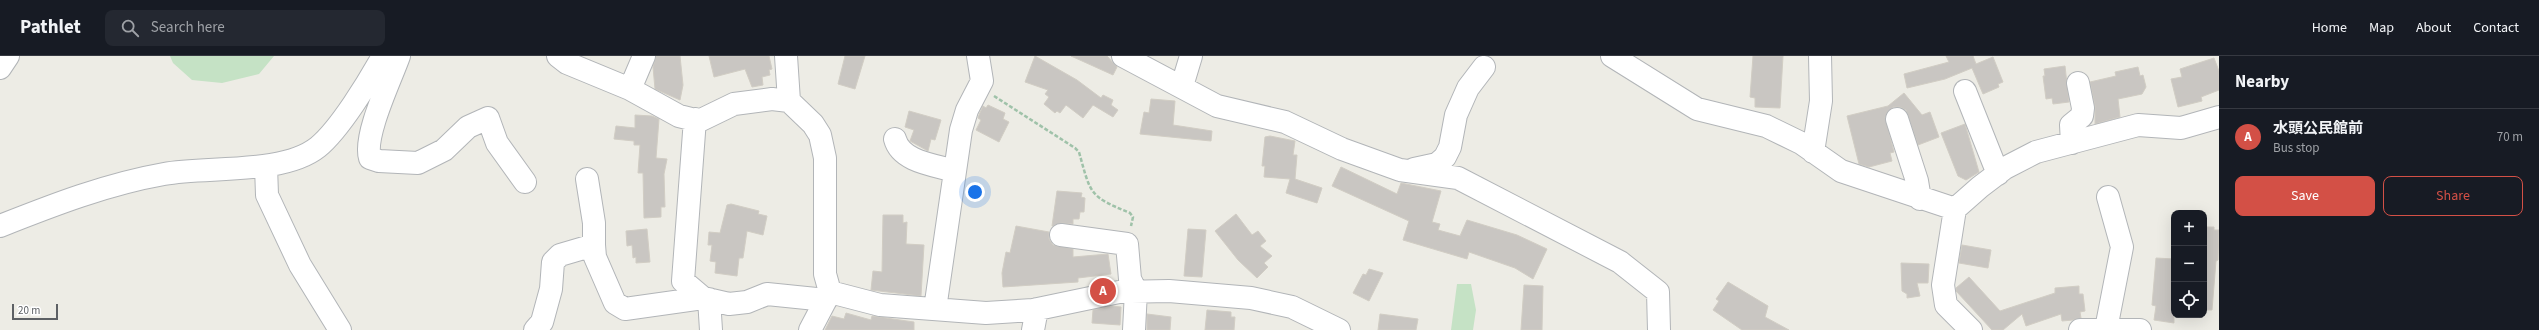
<!DOCTYPE html>
<html lang="en">
<head>
<meta charset="utf-8">
<style>
  body { margin:0; font-family:"Source Sans 3","Noto Sans JP",sans-serif; background:#242831; color:#f1f3f6 }
  .controls { position:absolute; right:12px; bottom:12px; display:grid; overflow:hidden; border-radius:8px; box-shadow:0 4px 16px #0002 }
  .controls button { width:36px; height:36px; display:grid; place-items:center; padding:0; border:0; border-bottom:1px solid #363941; background:#171b24; color:#f1f3f6; font:20px sans-serif }
  .scale { position:absolute; left:12px; bottom:10px; width:46px; box-sizing:border-box; padding-left:4px; border:2px solid #5d6064; border-top:0; font-size:11px; line-height:14px; white-space:nowrap; color:#5d6064; -webkit-text-stroke:3px #fff; paint-order:stroke }
  .you { position:absolute; left:975px; top:136px; width:14px; height:14px; margin:-10px; border:3px solid #fff; border-radius:50%; background:#1a73e8; box-shadow:0 0 0 6px #1a73e833 }
  .badge { display:grid; place-items:center; width:26px; height:26px; border-radius:50%; background:#d35046; color:#fff; font-size:13px; font-weight:700 }
  .pin { position:absolute; translate:-50% -50%; border:2px solid #fff; box-shadow:0 1px 4px #0006 }
  .list { margin:0; padding:0; list-style:none }
  h2 { display:flex; justify-content:space-between; align-items:center; height:52px; margin:0; padding:0 16px; font-size:17px }
  h2 small { font-size:13px; font-weight:400; color:#9ea1a6 }
  .list li { display:grid; grid-template-columns:26px 1fr auto; gap:12px; align-items:center; box-sizing:border-box; height:56px; padding:0 16px; border-top:1px solid #363941 }
  .list b { display:block; font-size:15px; white-space:nowrap }
  .list p { margin:0; font-size:13px; white-space:nowrap; color:#9ea1a6 }
  .list em { font-size:13px; font-style:normal; color:#9ea1a6 }
  .actions { display:flex; gap:8px; padding:12px 16px }
  .actions a { flex:1; padding:9px 0; border:1px solid #d35046; border-radius:8px; text-align:center; font-size:14px; color:#d35046 }
  .actions .main { background:#d35046; color:#fff }
  .icon { flex:none; width:22px; height:22px; fill:none; stroke:currentColor; stroke-width:2; stroke-linecap:round; stroke-linejoin:round }
  .map { position:relative; flex:none; width:2219px; height:274px; overflow:hidden }
  header { display:flex; align-items:center; gap:24px; box-sizing:border-box; height:56px; padding:0 20px; background:#171b24; border-bottom:1px solid #363941 }
  header strong { font-size:19px }
  nav { display:flex; gap:22px; margin-inline-start:auto; font-size:14px }
  .search { width:280px; height:36px; background:#242831; display:flex; align-items:center; gap:10px; box-sizing:border-box; padding:0 14px; border-radius:8px; color:#9ea1a6; font-size:15px }
  main { display:flex }
  aside { flex:1; background:#171b24 }
  .map>svg:first-child { display:block }
  .green { fill:#c5e2c5 }
  .building { fill:#c9c6c2; stroke:#d1cdc4 }
  .lines { fill:none; stroke-linecap:round; stroke-linejoin:round }
  .minor-casing { stroke:#b2b5b8; stroke-width:24 }
  .path { stroke:#9fc2a9; stroke-width:2.5; stroke-dasharray:4 2; stroke-linecap:butt }
  .minor { stroke:#fff; stroke-width:22 }
</style>
</head>
<body>
<header>
<strong>Pathlet</strong>
<div class="search"><svg class="icon" aria-label="search" viewBox="0 0 24 24"><circle cx="10" cy="10" r="6"/><path d="M15 15l6 6"/></svg>Search here</div>
<nav><a>Home</a><a>Map</a><a>About</a><a>Contact</a></nav>
</header>
<main>
<div class="map">
<svg width="2219" height="274" viewBox="0 0 2219 274">
  <rect width="100%" height="100%" fill="#edece5"/>
  <path class="green" d="M 170,0 L 274,0 L 259,18 L 222,27 L 192,24 L 173,7 Z
    M 1457,228 L 1471,228 L 1476,254 L 1473,274 L 1451,274 Z"/>
  <path class="building" d="M 656,0 L 680,0 L 683,29 L 680,44 L 655,33 L 653,11 Z
    M 709,0 L 769,0 L 772,13 L 769,14 L 770,19 L 762,21 L 763,29 L 752,31 L 745,13 L 714,21 Z
    M 845,0 L 865,0 L 855,33 L 838,28 Z
    M 1035,0 L 1077,24 L 1101,42 L 1103,39 L 1113,44 L 1111,49 L 1118,54 L 1113,61 L 1093,49 L 1083,62 L 1066,49 L 1060,57 L 1057,55 L 1055,57 L 1044,48 L 1049,41 L 1045,38 L 1048,34 L 1025,26 Z
    M 1071,0 L 1107,0 L 1117,11 L 1113,19 Z
    M 1753,0 L 1783,0 L 1780,52 L 1755,51 L 1755,42 L 1750,41 Z
    M 1946,0 L 1973,0 L 1976,8 L 1993,1 L 2003,26 L 1998,28 L 1999,31 L 1983,38 L 1972,12 L 1945,23 L 1907,32 L 1904,18 L 1949,6 Z
    M 2214,2 L 2219,15 L 2219,34 L 2201,41 L 2202,45 L 2178,51 L 2171,23 L 2182,21 L 2180,13 Z
    M 2065,10 L 2069,46 L 2053,48 L 2052,42 L 2046,43 L 2043,20 L 2045,20 L 2044,13 Z
    M 2138,11 L 2140,20 L 2143,19 L 2146,31 L 2142,38 L 2118,43 L 2120,61 L 2095,68 L 2095,50 L 2090,26 L 2116,20 L 2115,16 Z
    M 1904,37 L 1922,59 L 1930,56 L 1939,81 L 1918,89 L 1906,54 L 1900,51 L 1893,51 L 1885,61 L 1894,96 L 1890,97 L 1892,105 L 1869,111 L 1859,108 L 1847,60 L 1888,50 Z
    M 1151,43 L 1175,45 L 1173,69 L 1212,75 L 1211,85 L 1140,78 L 1144,56 L 1149,57 Z
    M 988,49 L 1005,57 L 1003,63 L 1009,66 L 999,86 L 976,74 L 981,64 L 978,62 L 979,59 L 983,50 L 986,52 Z
    M 909,55 L 941,64 L 935,84 L 931,83 L 928,95 L 910,85 L 914,74 L 905,71 Z
    M 635,59 L 652,60 L 659,63 L 656,102 L 667,103 L 664,118 L 665,151 L 661,151 L 661,161 L 644,162 L 643,117 L 638,117 L 640,89 L 634,89 L 634,85 L 614,83 L 616,70 L 635,72 Z
    M 1965,68 L 1979,116 L 1966,124 L 1958,120 L 1941,77 Z
    M 1270,80 L 1295,85 L 1293,99 L 1297,99 L 1295,123 L 1322,132 L 1317,147 L 1286,137 L 1290,123 L 1264,121 L 1265,110 L 1262,110 L 1265,81 Z
    M 1341,111 L 1397,138 L 1401,127 L 1441,135 L 1432,166 L 1440,168 L 1438,174 L 1460,180 L 1467,164 L 1517,179 L 1547,193 L 1533,223 L 1515,212 L 1469,196 L 1467,203 L 1403,184 L 1409,165 L 1332,130 Z
    M 1057,135 L 1082,137 L 1081,141 L 1085,142 L 1084,156 L 1080,156 L 1079,163 L 1073,163 L 1073,168 L 1062,167 L 1052,170 Z
    M 731,148 L 759,155 L 758,158 L 767,160 L 763,179 L 747,175 L 743,202 L 739,202 L 737,220 L 715,217 L 716,206 L 710,205 L 712,189 L 708,189 L 709,176 L 720,177 L 727,149 Z
    M 1236,158 L 1252,179 L 1258,175 L 1266,185 L 1260,190 L 1272,200 L 1264,207 L 1268,211 L 1257,222 L 1238,204 L 1215,175 Z
    M 883,159 L 903,159 L 903,167 L 907,166 L 906,188 L 924,189 L 921,240 L 871,234 L 873,215 L 882,216 Z
    M 1016,170 L 1049,176 L 1049,183 L 1053,189 L 1073,193 L 1073,201 L 1108,198 L 1111,218 L 1078,222 L 1078,226 L 1003,231 L 1002,217 L 1006,196 L 1010,197 Z
    M 2204,171 L 2214,171 L 2214,174 L 2219,174 L 2218,204 L 2216,205 L 2212,254 L 2204,254 Z
    M 647,173 L 650,206 L 636,207 L 636,201 L 633,202 L 632,189 L 627,190 L 626,175 Z
    M 1188,173 L 1206,174 L 1202,221 L 1184,220 Z
    M 1962,189 L 1991,194 L 1988,212 L 1959,207 Z
    M 2156,202 L 2174,203 L 2174,267 L 2154,264 L 2156,250 L 2152,249 Z
    M 1901,207 L 1929,208 L 1928,227 L 1917,227 L 1920,240 L 1907,242 L 1907,238 L 1902,235 Z
    M 1369,213 L 1383,217 L 1369,245 L 1353,237 L 1363,218 L 1366,219 Z
    M 1969,221 L 2000,255 L 2055,237 L 2055,232 L 2079,230 L 2079,238 L 2083,238 L 2085,255 L 2080,256 L 2081,262 L 2073,264 L 2062,265 L 2061,258 L 2026,270 L 2022,258 L 2003,274 L 1992,274 L 1956,235 L 1956,232 Z
    M 1728,226 L 1768,250 L 1765,261 L 1789,274 L 1742,274 L 1713,254 L 1719,245 L 1716,243 Z
    M 1524,229 L 1543,230 L 1542,274 L 1521,274 Z
    M 1112,250 L 1121,251 L 1120,269 L 1092,267 L 1093,254 Z
    M 1207,254 L 1231,256 L 1231,261 L 1235,261 L 1234,274 L 1205,274 Z
    M 846,257 L 871,264 L 872,260 L 914,266 L 914,274 L 825,274 L 832,260 L 844,263 Z
    M 1147,258 L 1171,261 L 1170,274 L 1147,274 Z
    M 1380,258 L 1418,263 L 1416,274 L 1378,274 Z"/>
  <g class="lines">
    <g class="minor-casing">
      <path id="minor" d="M 399,0 C 391,23 363,80 370,102 L 379,105 L 418,107 L 444,94 L 468,71 L 488,62 L 497,87 L 525,126
        M 558,0 L 567,7 L 630,33 L 679,60 L 691,63 L 701,64 L 734,48 L 772,43 L 789,45 L 813,68 L 820,79 L 825,102 L 825,218 L 830,236 L 810,274
        M 786,0 L 789,45
        M 1123,0 L 1217,50 L 1285,66 L 1342,93 L 1400,114 L 1458,122 L 1620,206 L 1658,236 L 1659,274
        M 1612,0 L 1697,53 L 1766,70 L 1801,87 L 1841,115 L 1955,153
        M 0,12 L 8,0
        M 1182,30 L 1191,0
        M 630,33 L 644,0
        M 1965,35 L 1998,118
        M 695,63 L 683,225 L 703,242
        M 1897,63 L 1917,125 L 1920,143
        M 895,83 C 901,106 935,109 955,115
        M 2072,87 L 2071,69 L 2082,60 L 2083,52 L 2078,27
        M 1813,96 L 1821,45 L 1820,0
        M 266,110 L 267,139 L 300,209 L 340,274
        M 1414,113 L 1437,108 L 1445,101 L 1450,91 L 1456,59 L 1468,32 L 1484,11
        M 587,123 L 594,167 L 594,189
        M 0,170 C 53,149 107,128 164,118 C 207,110 283,119 318,91 C 340,73 369,25 383,0
        M 1061,179 L 1127,188 L 1130,223 L 1136,235 L 1134,274
        M 830,236 L 880,249 L 986,257 L 1033,254 L 1119,236 L 1169,235 L 1251,242 L 1292,251 L 1339,274
        M 709,243 L 711,274
        M 935,253 L 961,74 L 967,54 L 982,25 L 978,0
        M 2106,273 L 2122,191 L 2108,141
        M 535,274 L 542,266 L 551,233 L 553,206 L 560,199 L 594,189 L 595,201 L 615,247 L 625,253 L 703,242 L 729,248 L 747,246 L 767,238 L 826,244
        M 1033,274 L 1037,253
        M 1971,274 L 1946,249 L 1943,229 L 1955,153 L 1980,131 L 2005,112 L 2036,96 L 2138,69 L 2181,72 L 2219,61
        M 2080,274 L 2140,274"/>
    </g>
    <path class="path" d="M 994,40 L 1075,92 L 1079,96 C 1091,139 1089,140 1130,157 L 1133,161 L 1131,170"/>
    <use href="#minor" class="minor"/>
  </g>
</svg>
<div class="controls">
<button>+</button>
<button>−</button>
<button><svg class="icon" aria-label="locate" viewBox="0 0 24 24"><circle cx="12" cy="12" r="6"/><path d="M12 2v4M12 18v4M2 12h4M18 12h4"/></svg></button>
</div>
<div class="scale">20 m</div>
<div class="you"></div>
<div class="pin badge" style="left:1103px;top:235px">A</div>
</div>
<aside>
<h2>Nearby<small></small></h2>
<ul class="list">
<li><span class="badge">A</span><div><b>水頭公民館前</b><p>Bus stop</p></div><em>70 m</em></li>
</ul>
<div class="actions"><a class="main">Save</a><a>Share</a></div>
</aside>
</main>
</body>
</html>
